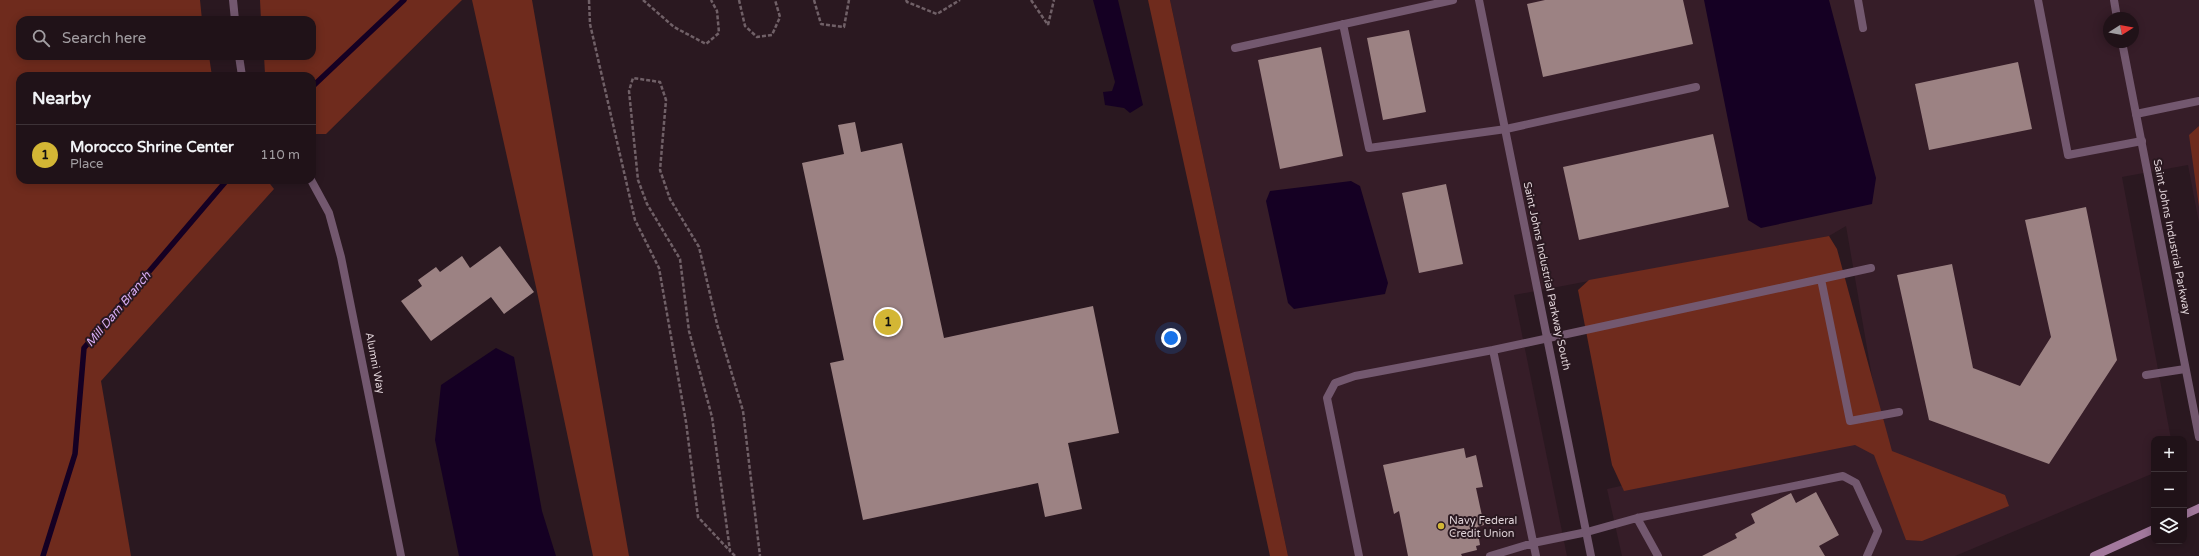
<!DOCTYPE html>
<html lang="en">
<head>
<meta charset="utf-8">
<style>
  body { margin:0; font-family:"Varela Round",sans-serif; background:#281b21; color:#f1f3f6 }
  .controls { position:absolute; right:12px; bottom:12px; display:grid; overflow:hidden; border-radius:8px; box-shadow:0 2px 10px #0003 }
  .controls button { width:36px; height:36px; display:grid; place-items:center; padding:0; border:0; border-bottom:1px solid #3d3237; background:#201218; color:#f1f3f6; font:20px sans-serif }
  .compass { position:absolute; left:2103px; top:12px; width:36px; height:36px; border-radius:50%; background:#201218; box-shadow:0 2px 10px #0003; rotate:79deg }
  .you { position:absolute; left:1171px; top:338px; width:14px; height:14px; margin:-10px; border:3px solid #fff; border-radius:50%; background:#1a73e8; box-shadow:0 0 0 6px #1a73e833 }
  .badge { display:grid; place-items:center; width:26px; height:26px; border-radius:50%; background:#d3b635; color:#111; font-size:13px; font-weight:700 }
  .pin { position:absolute; translate:-50% -50%; border:2px solid #fff; box-shadow:0 1px 4px #0006 }
  .list { margin:0; padding:0; list-style:none }
  h2 { display:flex; justify-content:space-between; align-items:center; height:52px; margin:0; padding:0 16px; font-size:17px }
  h2 small { font-size:13px; font-weight:400; color:#a29ea2 }
  .list li { display:grid; grid-template-columns:26px 1fr auto; gap:12px; align-items:center; box-sizing:border-box; height:60px; padding:0 16px; border-top:1px solid #3d3237 }
  .list b { display:block; font-size:15px; white-space:nowrap }
  .list p { margin:0; font-size:13px; white-space:nowrap; color:#a29ea2 }
  .list em { font-size:13px; font-style:normal; color:#a29ea2 }
  .icon { flex:none; width:22px; height:22px; fill:none; stroke:currentColor; stroke-width:2; stroke-linecap:round; stroke-linejoin:round }
  .map { position:relative; flex:none; width:2199px; height:556px; overflow:hidden }
  .search { position:absolute; background:#201218; box-shadow:0 2px 10px #0003; left:16px; top:16px; width:300px; height:44px; display:flex; align-items:center; gap:10px; box-sizing:border-box; padding:0 14px; border-radius:12px; color:#a29ea2; font-size:15px }
  .panel { position:absolute; background:#201218; box-shadow:0 2px 10px #0003; left:16px; top:72px; width:300px; height:112px; border-radius:12px }
  .map>svg:first-child { display:block }
  .built { fill:#361d28; fill-rule:evenodd }
  .green { fill:#6f2b1d }
  .water { fill:#150023 }
  .lines { fill:none; stroke-linecap:round; stroke-linejoin:round }
  .stream { stroke:#150023; stroke-width:5.5 }
  .building { fill:#9c8283 }
  .path { stroke:#706067; stroke-width:2.5; stroke-dasharray:4 2; stroke-linecap:butt }
  .lane { stroke:#73586f; stroke-width:8 }
  .street { stroke:#73586f; stroke-width:8 }
  .secondary { stroke:#a3799d; stroke-width:8 }
  .poi-dot { fill:#d3b635; stroke:#2a1820; stroke-width:1.5 }
  .labels { text-anchor:middle; dominant-baseline:central; stroke-width:4; stroke-linejoin:round; paint-order:stroke }
  .street-label { font-size:11px; fill:#ded1d6; stroke:#2a1820 }
  .poi-label { font-size:11px; fill:#ded1d6; stroke:#2a1820; text-anchor:start }
  .water-label { font-size:12px; font-style:italic; fill:#d9aef6; stroke:#2a1820 }
</style>
</head>
<body>
<div class="map">
<svg width="2199" height="556" viewBox="0 0 2199 556">
  <rect width="100%" height="100%" fill="#2a1820"/>
  <path class="built" d="M 1170,0 L 2199,0 L 2199,223 L 2188,165 L 2122,177 L 2171,439 L 2154,439 L 2154,473 L 1955,556 L 1622,556 L 1607,489 L 1881,429 L 1846,226 L 1829,236 L 1514,295 L 1567,556 L 1288,556 ZM 2109,18 L 2133,18 L 2133,42 L 2109,42 Z"/>
  <path class="green" d="M 0,0 L 200,0 L 202,20 L 20,20 L 20,56 L 209,56 L 212,76 L 20,76 L 20,180 L 267,180 L 274,189 L 101,381 L 131,556 L 0,556 Z
    M 260,0 L 462,0 L 326,134 L 312,134 L 312,76 L 267,76 L 265,74 L 264,56 L 312,56 L 312,20 L 261,20 Z
    M 472,0 L 532,0 L 629,556 L 593,556 L 536,287 Z
    M 1148,0 L 1170,0 L 1288,556 L 1270,556 Z
    M 2199,126 L 2199,207 L 2189,135 Z
    M 1829,236 L 1837,249 L 1892,451 L 2005,495 L 2009,506 L 1922,541 L 1906,540 L 1874,455 L 1855,445 L 1624,491 L 1612,465 L 1578,290 L 1589,280 Z"/>
  <path class="water" d="M 1093,0 L 1118,0 L 1143,105 L 1130,113 L 1124,108 L 1105,105 L 1103,92 L 1112,91 L 1115,82 Z
    M 1704,0 L 1829,0 L 1876,178 L 1872,204 L 1761,228 L 1748,220 Z
    M 1351,181 L 1360,186 L 1388,283 L 1385,294 L 1294,309 L 1288,303 L 1266,201 L 1270,191 Z
    M 496,348 L 514,357 L 542,511 L 556,556 L 459,556 L 435,440 L 441,385 Z"/>
  <g class="lines">
    <path class="stream" d="M 312,87 L 404,0
      M 43,556 L 75,454 L 84,348 L 227,180"/>
  </g>
  <path class="building" d="M 1545,0 L 1683,0 L 1693,44 L 1543,77 L 1527,4 Z
    M 1409,30 L 1426,112 L 1383,120 L 1367,38 Z
    M 1321,47 L 1343,156 L 1280,169 L 1258,60 Z
    M 2018,62 L 2032,129 L 1929,150 L 1915,84 Z
    M 855,122 L 861,152 L 902,143 L 944,338 L 1093,306 L 1119,433 L 1068,443 L 1082,509 L 1045,517 L 1038,483 L 863,520 L 830,363 L 844,360 L 802,163 L 844,154 L 838,125 Z
    M 1713,134 L 1729,207 L 1579,240 L 1563,167 Z
    M 1446,184 L 1463,264 L 1419,273 L 1402,193 Z
    M 2086,207 L 2117,360 L 2049,464 L 1929,420 L 1897,275 L 1952,264 L 1973,368 L 2020,386 L 2051,337 L 2025,220 Z
    M 500,246 L 534,292 L 504,314 L 491,297 L 431,341 L 401,301 L 422,286 L 418,280 L 436,267 L 440,272 L 462,256 L 470,268 Z
    M 1464,448 L 1466,458 L 1476,455 L 1483,487 L 1476,488 L 1484,525 L 1477,527 L 1480,545 L 1476,546 L 1477,550 L 1461,554 L 1462,556 L 1408,556 L 1399,511 L 1394,514 L 1383,465 Z
    M 1816,492 L 1839,535 L 1819,546 L 1825,556 L 1702,556 L 1737,538 L 1735,534 L 1755,523 L 1751,514 L 1791,493 L 1796,503 Z"/>
  <g class="lines">
    <path class="path" d="M 589,0 L 590,24 L 635,220 L 659,268 L 686,422 L 698,517 L 730,551
      M 643,0 L 674,27 L 706,44 L 719,33 L 717,11 L 711,0
      M 739,0 L 745,26 L 757,37 L 772,35 L 780,17 L 775,0
      M 814,0 L 821,24 L 844,27 L 849,0
      M 906,0 L 907,2 L 937,14 L 960,0
      M 1031,0 L 1048,25
      M 1048,25 L 1054,0
      M 735,556 L 730,551 L 712,417 L 689,331 L 680,259 L 647,204 L 638,180 L 629,91 L 633,78 L 660,82 L 666,100 L 660,170 L 670,199 L 699,247 L 717,324 L 743,411 L 760,556"/>
    <path class="lane" d="M 1858,0 L 1863,28
      M 2038,0 L 2068,155 L 2142,141
      M 1343,24 L 1369,148 L 1506,129 L 1696,87
      M 1235,48 L 1453,0
      M 2136,114 L 2199,101
      M 1821,279 L 1871,268
      M 2146,375 L 2185,369
      M 1637,518 L 1658,556
      M 1359,556 L 1327,398 L 1335,383 L 1355,376 L 1493,350
      M 1490,556 L 1533,543 L 1587,532 L 1637,518 L 1843,476 L 1856,483 L 1878,531 L 1867,556
      M 1536,556 L 1493,350 L 1821,279 L 1850,421 L 1899,412"/>
    <path class="street" d="M 233,0 L 235,20
      M 1479,0 L 1591,556
      M 2114,0 L 2117,18
      M 2122,42 L 2199,437
      M 239,56 L 242,76
      M 311,180 L 329,213 L 341,257 L 401,556"/>
    <path class="secondary" d="M 2184,515 L 2199,508
      M 2094,556 L 2154,529"/>
  </g>
  <circle class="poi-dot" cx="1441" cy="526" r="4"/>
  <g class="labels">
    <g class="street-label">
      <text transform="translate(2172 237) rotate(79)">Saint Johns Industrial Parkway</text>
      <text transform="translate(1547 276) rotate(78)">Saint Johns Industrial Parkway South</text>
      <text transform="translate(375 363) rotate(79)">Alumni Way</text>
    </g>
    <g class="poi-label">
      <text x="1449" y="520">Navy Federal<tspan x="1449" dy="13">Credit Union</tspan></text>
    </g>
    <g class="water-label">
      <text transform="translate(118 309) rotate(-50)">Mill Dam Branch</text>
    </g>
  </g>
</svg>
<div class="controls">
<button>+</button>
<button>−</button>
<button><svg class="icon" aria-label="layers" viewBox="0 0 24 24"><path d="M12 4l9 5-9 5-9-5zM3 14l9 5 9-5"/></svg></button>
</div>
<svg class="compass" viewBox="-18 -18 36 36"><path d="M0-13l5 13h-10z" fill="#e53935"/><path d="M0 13l5-13h-10z" fill="#a29ea2"/></svg>
<div class="you"></div>
<div class="pin badge" style="left:888px;top:322px">1</div>
<div class="search"><svg class="icon" aria-label="search" viewBox="0 0 24 24"><circle cx="10" cy="10" r="6"/><path d="M15 15l6 6"/></svg>Search here</div>
<section class="panel">
<h2>Nearby<small></small></h2>
<ul class="list">
<li><span class="badge">1</span><div><b>Morocco Shrine Center</b><p>Place</p></div><em>110 m</em></li>
</ul>
</section>
</div>
</body>
</html>
